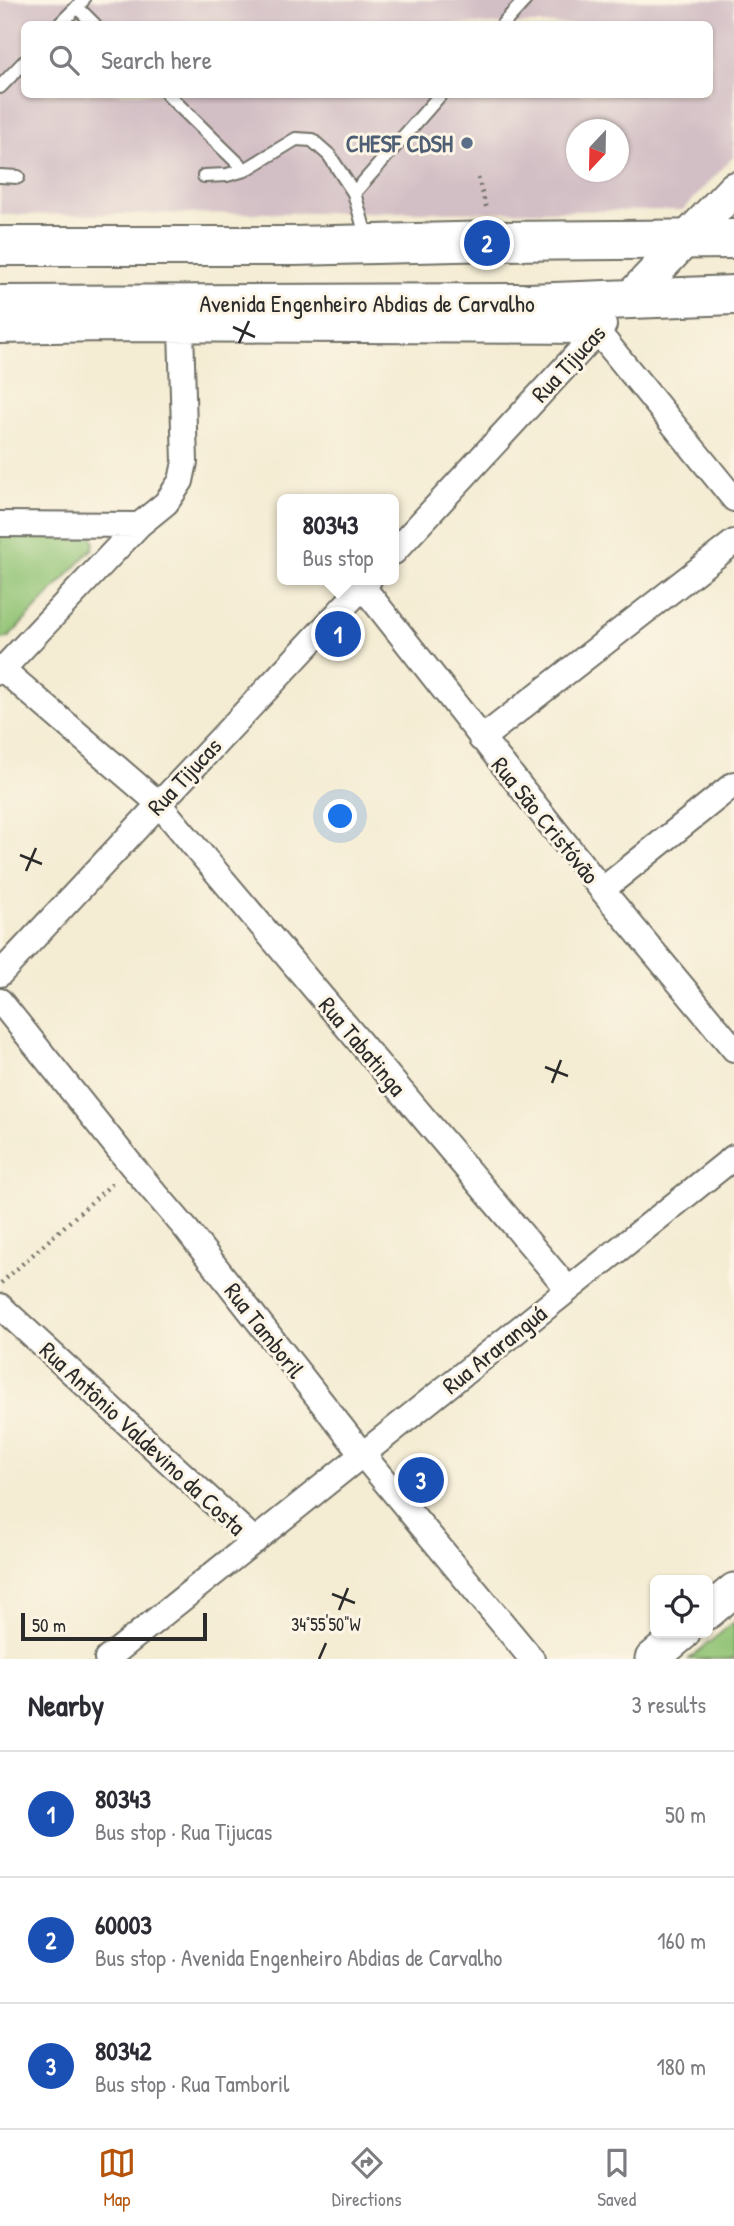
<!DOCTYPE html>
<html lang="en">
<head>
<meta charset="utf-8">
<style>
  body { margin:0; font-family:"Patrick Hand",sans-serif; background:#f2f2f3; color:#2b2b33 }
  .controls { position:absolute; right:21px; bottom:21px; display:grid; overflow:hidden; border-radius:10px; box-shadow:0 2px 5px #0004 }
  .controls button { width:63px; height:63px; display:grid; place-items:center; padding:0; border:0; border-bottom:2px solid #e1e1e2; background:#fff; color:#2b2b33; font:35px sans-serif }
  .compass { position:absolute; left:566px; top:119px; width:63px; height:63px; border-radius:50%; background:#fff; box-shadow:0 2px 5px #0004; rotate:202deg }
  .scale { position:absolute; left:21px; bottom:18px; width:186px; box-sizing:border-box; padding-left:7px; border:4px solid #2b2b2b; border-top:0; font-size:19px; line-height:24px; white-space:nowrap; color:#2b2b2b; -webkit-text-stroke:5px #fcf5e5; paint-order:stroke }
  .you { position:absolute; left:341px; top:817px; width:24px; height:24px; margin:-18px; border:5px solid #fff; border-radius:50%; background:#1a73e8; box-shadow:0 0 0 10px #1a73e833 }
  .badge { display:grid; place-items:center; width:46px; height:46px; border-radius:50%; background:#b45309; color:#fff; font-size:23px; font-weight:700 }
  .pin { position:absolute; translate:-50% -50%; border:4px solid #fff; box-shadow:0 2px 7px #0006 }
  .popup { position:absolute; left:277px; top:494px; width:122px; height:91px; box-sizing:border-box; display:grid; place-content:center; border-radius:10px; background:#fff; filter:drop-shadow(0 2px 5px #0005); font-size:23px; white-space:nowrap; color:#7c7c81 }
  .popup b { font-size:26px; color:#2b2b33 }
  .popup::after { content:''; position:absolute; left:50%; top:100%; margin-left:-14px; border:14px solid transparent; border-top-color:#fff }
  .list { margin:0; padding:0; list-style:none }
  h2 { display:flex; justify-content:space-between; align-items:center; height:91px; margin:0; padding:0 28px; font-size:30px }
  h2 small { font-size:23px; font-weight:400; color:#7c7c81 }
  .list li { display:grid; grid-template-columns:46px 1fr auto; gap:21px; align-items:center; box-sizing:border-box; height:126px; padding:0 28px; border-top:2px solid #e1e1e2 }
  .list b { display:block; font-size:26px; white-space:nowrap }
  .list p { margin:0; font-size:23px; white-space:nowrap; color:#7c7c81 }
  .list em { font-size:23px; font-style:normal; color:#7c7c81 }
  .icon { flex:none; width:38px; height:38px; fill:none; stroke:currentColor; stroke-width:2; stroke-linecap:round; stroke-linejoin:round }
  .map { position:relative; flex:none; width:734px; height:1659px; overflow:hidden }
  .search { position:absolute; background:#fff; box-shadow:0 2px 5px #0004; left:21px; right:21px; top:21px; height:77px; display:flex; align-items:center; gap:18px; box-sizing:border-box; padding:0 24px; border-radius:10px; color:#7c7c81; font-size:26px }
  .sheet { height:469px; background:#fff }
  nav { display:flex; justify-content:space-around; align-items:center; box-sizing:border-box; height:98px; border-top:2px solid #e1e1e2; background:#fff; font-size:19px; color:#7c7c81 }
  nav a { display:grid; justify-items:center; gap:4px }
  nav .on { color:#b45309 }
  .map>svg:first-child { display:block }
  .industrial { fill:#d2bec5; fill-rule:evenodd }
  .green { fill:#90c373; stroke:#5e774f; stroke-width:2 }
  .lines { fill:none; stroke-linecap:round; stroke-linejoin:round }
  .lane-casing { stroke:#716f66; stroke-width:16 }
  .street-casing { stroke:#716f66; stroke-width:28 }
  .secondary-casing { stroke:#716f66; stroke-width:37 }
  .highway-casing { stroke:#716f66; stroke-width:42 }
  .path { stroke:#716f66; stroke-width:4.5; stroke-dasharray:2 5; stroke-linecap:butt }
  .lane { stroke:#fff; stroke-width:12 }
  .street { stroke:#fff; stroke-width:24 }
  .secondary { stroke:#fff; stroke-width:33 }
  .highway { stroke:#fff; stroke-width:38 }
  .ticks { fill:none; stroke:#2b2b2b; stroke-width:2.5 }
  .service-dot { fill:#5c6f8a; stroke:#fcf5e5; stroke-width:2.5 }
  .labels { text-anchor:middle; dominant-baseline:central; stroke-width:6; stroke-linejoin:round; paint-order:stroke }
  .service-label { font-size:24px; font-weight:bold; fill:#4e5e75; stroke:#fcf5e5; text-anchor:end }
  .street-label { font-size:24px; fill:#2b2b2b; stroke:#fcf5e5 }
  .ticks-label { font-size:18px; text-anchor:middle; fill:#2b2b2b; stroke:#fcf5e5; stroke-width:6; stroke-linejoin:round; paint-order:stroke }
</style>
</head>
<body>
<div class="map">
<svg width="734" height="1659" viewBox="0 0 734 1659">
  <rect width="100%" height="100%" fill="#fcf5e5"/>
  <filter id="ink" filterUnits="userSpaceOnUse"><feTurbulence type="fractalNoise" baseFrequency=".0143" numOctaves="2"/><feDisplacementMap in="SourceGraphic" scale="14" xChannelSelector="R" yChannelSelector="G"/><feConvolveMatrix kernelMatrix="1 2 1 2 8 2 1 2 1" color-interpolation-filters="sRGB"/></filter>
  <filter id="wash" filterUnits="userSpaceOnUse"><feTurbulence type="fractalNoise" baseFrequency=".00686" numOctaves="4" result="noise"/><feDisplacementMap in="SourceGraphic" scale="28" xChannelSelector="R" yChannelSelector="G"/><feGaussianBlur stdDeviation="1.57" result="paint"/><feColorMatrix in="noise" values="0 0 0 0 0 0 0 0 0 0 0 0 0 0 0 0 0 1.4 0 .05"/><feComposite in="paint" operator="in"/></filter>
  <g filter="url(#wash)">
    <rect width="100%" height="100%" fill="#f4ecd3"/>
    <path class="industrial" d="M 0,0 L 734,0 L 734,156 L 683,210 L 0,215 ZM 24,24 L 710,24 L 710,94 L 24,94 ZM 576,130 L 618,130 L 618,172 L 576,172 Z"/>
    <path class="green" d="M 0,533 L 92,535 L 94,542 L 93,548 L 8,638 L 0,639 Z
      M 734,1622 L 734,1659 L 689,1659 Z"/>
  </g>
  <g filter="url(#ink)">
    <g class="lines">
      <g class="lane-casing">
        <path id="lane" d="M 83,0 L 77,7 L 94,24
          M 60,24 L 77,7
          M 503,24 L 525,0
          M 0,87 L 24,62
          M 167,94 L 245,170 L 296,139 L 312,140 L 329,155 L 354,193 L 367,239
          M 0,176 L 18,177
          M 204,176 L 227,175 L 245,170
          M 354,193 L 441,94"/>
      </g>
      <g class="street-casing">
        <path id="street" d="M 0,331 L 103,329 L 597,331 L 734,499
          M 0,524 L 139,525
          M 394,552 L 604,325
          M 363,587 L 602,890 L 734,1049
          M 0,667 L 158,803 L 568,1289
          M 0,672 L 139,525 L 166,503 L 181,481 L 185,462 L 181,329
          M 481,739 L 734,542
          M 602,890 L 734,784
          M 0,974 L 369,580
          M 0,1001 L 132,1166 L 186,1229 L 363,1455 L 532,1659
          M 0,1306 L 255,1541
          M 107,1659 L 734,1157"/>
      </g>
      <g class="secondary-casing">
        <path id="secondary" d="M 629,299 L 734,189
          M 708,1612 L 734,1590
          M 652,1659 L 683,1633"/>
      </g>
      <g class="highway-casing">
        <path id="highway" d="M 0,246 L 294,246 L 496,241 L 734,239
          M 0,305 L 529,303 L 734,295"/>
      </g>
      <path class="path" d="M 478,178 L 487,210
        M 1,1283 L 114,1182"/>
      <use href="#lane" class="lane"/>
      <use href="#street" class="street"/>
      <use href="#secondary" class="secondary"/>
      <use href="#highway" class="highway"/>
    </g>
  </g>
  <path class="ticks" d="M 233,327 L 255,337M 239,343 L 249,321M 20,855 L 42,864M 26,871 L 36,848M 545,1067 L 568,1076M 552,1083 L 561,1060M 332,1594 L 355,1603M 339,1610 L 348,1588M 319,1659 L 326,1643"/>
  <circle class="service-dot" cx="467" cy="143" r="7"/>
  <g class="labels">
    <g class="service-label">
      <text x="453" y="143">CHESF CDSH</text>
    </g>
    <g class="street-label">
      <text x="367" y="303">Avenida Engenheiro Abdias de Carvalho</text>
      <text transform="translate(568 363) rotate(-47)">Rua Tijucas</text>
      <text transform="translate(184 776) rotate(-47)">Rua Tijucas</text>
      <text transform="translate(546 820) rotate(51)">Rua São Cristóvão</text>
      <text transform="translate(363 1046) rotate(50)">Rua Tabatinga</text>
      <text transform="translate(265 1330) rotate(52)">Rua Tamboril</text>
      <text transform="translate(494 1349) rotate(-39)">Rua Araranguá</text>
      <text transform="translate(143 1438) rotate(43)">Rua Antônio Valdevino da Costa</text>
    </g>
  </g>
  <g class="ticks-label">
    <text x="326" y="1631">34°55'50"W</text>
  </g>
</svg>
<div class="controls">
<button><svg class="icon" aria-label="locate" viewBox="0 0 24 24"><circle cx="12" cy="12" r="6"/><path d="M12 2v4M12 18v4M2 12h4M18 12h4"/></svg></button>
</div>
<svg class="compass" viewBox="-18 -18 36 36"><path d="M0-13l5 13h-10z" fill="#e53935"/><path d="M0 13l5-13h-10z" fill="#7c7c81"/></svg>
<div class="scale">50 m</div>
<div class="you"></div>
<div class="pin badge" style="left:338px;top:634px;background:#1a4fb4">1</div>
<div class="popup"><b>80343</b>Bus stop</div>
<div class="pin badge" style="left:487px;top:243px;background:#1a4fb4">2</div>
<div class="pin badge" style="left:421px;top:1480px;background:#1a4fb4">3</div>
<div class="search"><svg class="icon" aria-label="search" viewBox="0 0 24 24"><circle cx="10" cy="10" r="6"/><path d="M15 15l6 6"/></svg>Search here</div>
</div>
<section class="sheet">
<h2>Nearby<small>3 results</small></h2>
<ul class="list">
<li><span class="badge" style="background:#1a4fb4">1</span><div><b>80343</b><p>Bus stop · Rua Tijucas</p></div><em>50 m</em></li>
<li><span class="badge" style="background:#1a4fb4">2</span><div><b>60003</b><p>Bus stop · Avenida Engenheiro Abdias de Carvalho</p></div><em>160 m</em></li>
<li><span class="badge" style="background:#1a4fb4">3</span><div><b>80342</b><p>Bus stop · Rua Tamboril</p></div><em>180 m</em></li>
</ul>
</section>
<nav>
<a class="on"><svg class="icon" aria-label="map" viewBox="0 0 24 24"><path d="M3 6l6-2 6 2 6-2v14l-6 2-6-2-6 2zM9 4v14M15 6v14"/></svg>Map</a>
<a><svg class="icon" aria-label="directions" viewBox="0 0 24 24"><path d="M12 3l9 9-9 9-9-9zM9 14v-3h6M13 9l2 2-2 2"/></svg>Directions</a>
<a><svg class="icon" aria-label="saved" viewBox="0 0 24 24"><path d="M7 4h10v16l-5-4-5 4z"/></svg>Saved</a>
</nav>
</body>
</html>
